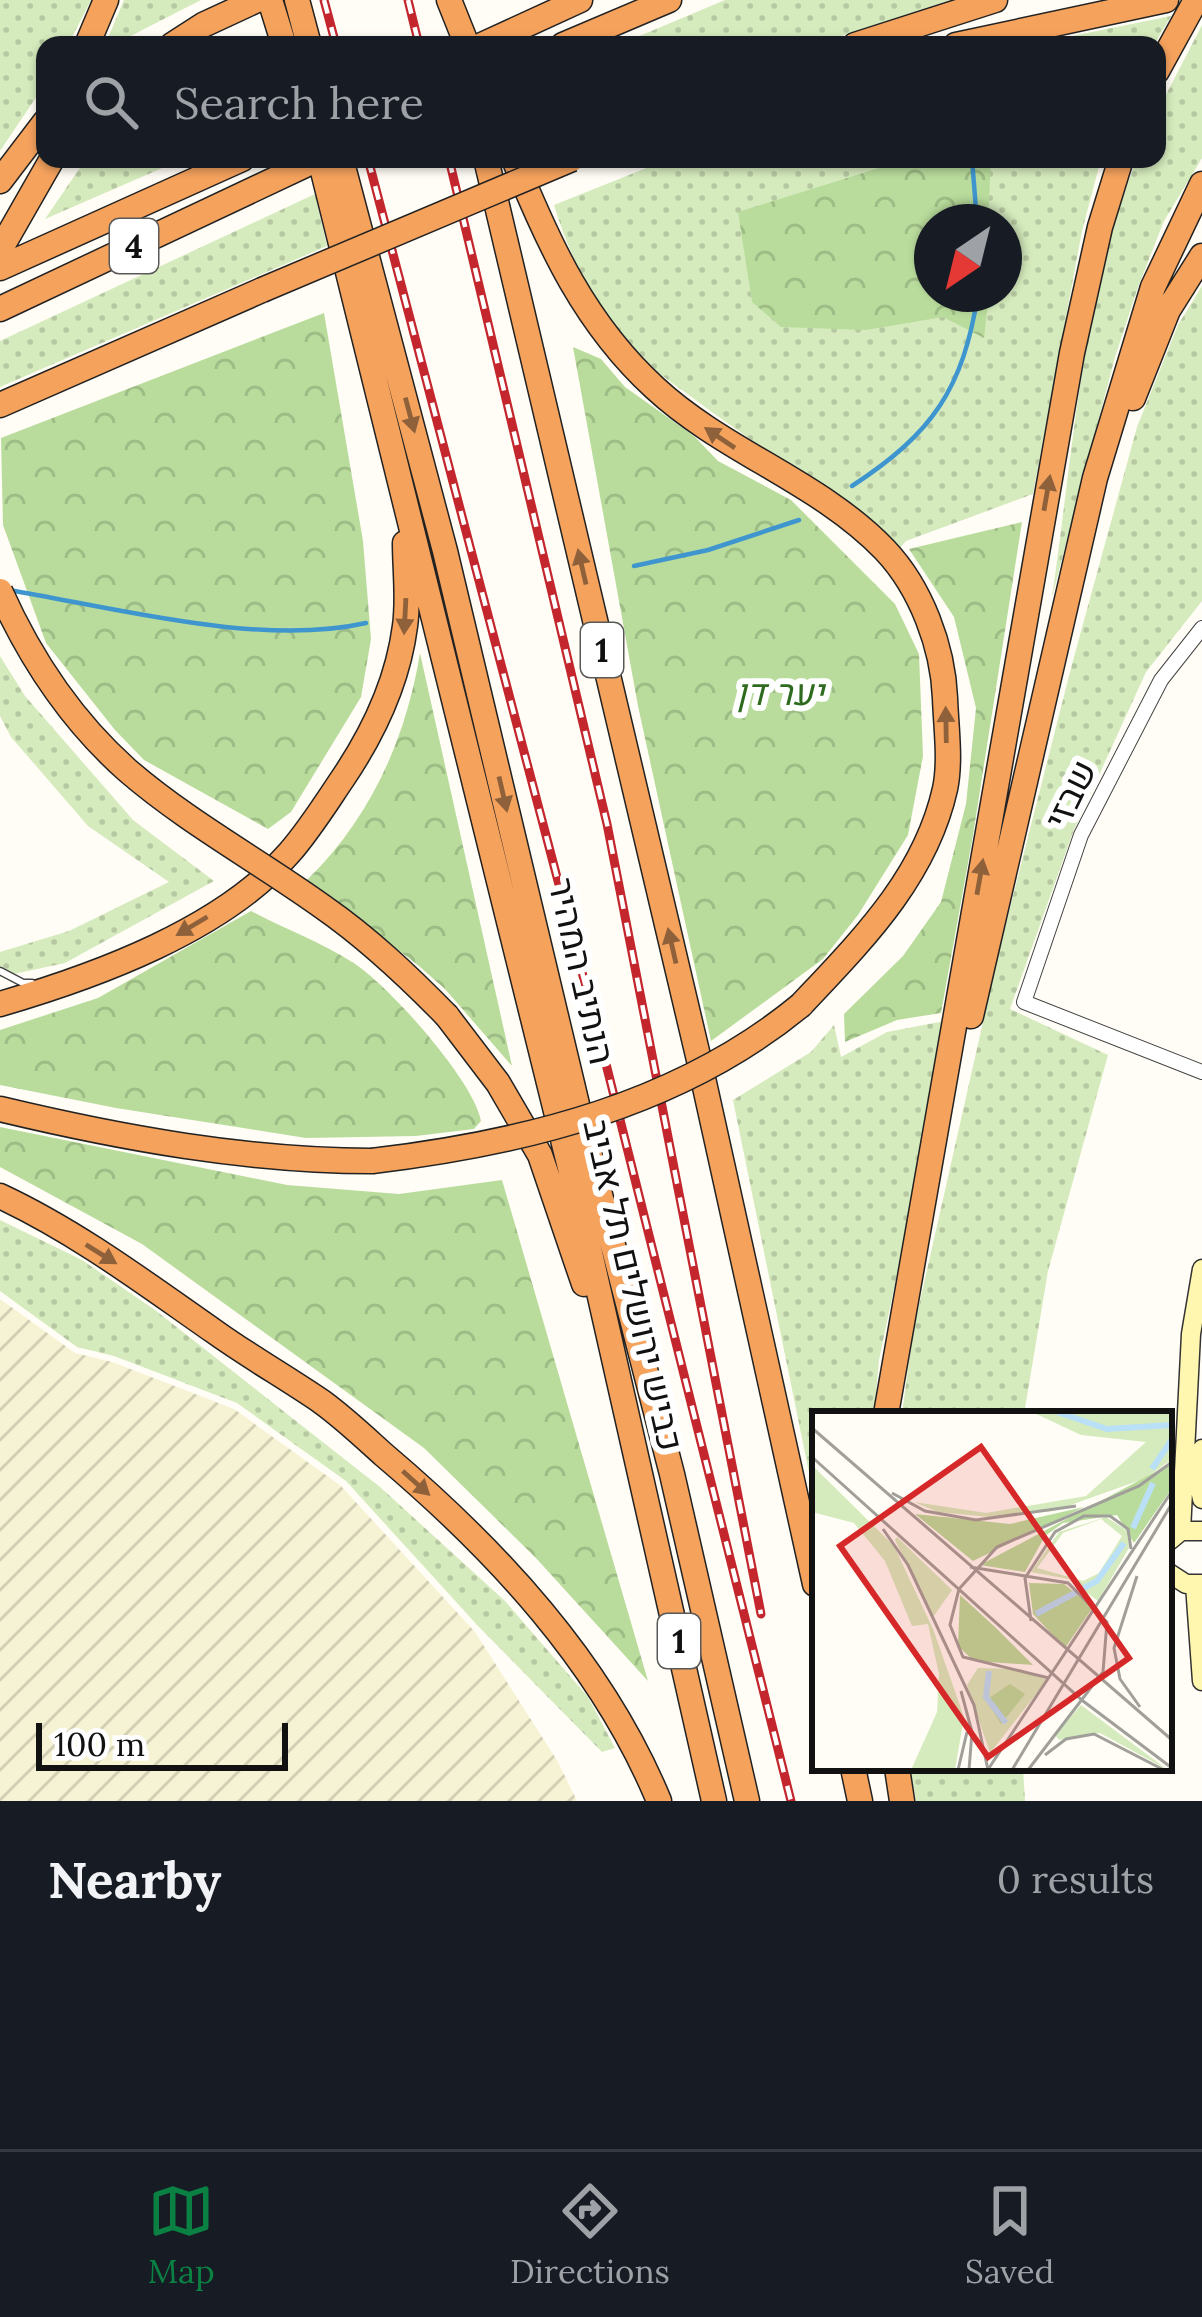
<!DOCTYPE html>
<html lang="en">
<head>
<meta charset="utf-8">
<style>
  body { margin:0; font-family:Lora,Heebo,serif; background:#20242c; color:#f1f3f6 }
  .compass { position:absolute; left:914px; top:204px; width:108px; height:108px; border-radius:50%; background:#171b24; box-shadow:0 3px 9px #0004; rotate:215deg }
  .scale { position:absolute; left:36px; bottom:30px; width:252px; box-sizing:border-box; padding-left:12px; border:6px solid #111; border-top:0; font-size:33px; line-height:42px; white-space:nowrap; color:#111; -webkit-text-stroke:9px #fff; paint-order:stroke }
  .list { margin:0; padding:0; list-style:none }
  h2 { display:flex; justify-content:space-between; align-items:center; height:156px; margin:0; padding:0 48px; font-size:51px }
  h2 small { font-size:39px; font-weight:400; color:#9ea1a6 }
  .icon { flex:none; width:66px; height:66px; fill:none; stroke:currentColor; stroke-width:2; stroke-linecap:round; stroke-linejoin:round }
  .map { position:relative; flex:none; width:1202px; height:1801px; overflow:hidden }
  .search { position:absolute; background:#171b24; box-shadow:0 3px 9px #0004; left:36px; right:36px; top:36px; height:132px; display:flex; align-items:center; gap:30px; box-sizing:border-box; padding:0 42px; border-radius:24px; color:#9ea1a6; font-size:45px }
  .sheet { height:348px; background:#171b24 }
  nav { display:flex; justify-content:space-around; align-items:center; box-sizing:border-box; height:168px; border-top:3px solid #363941; background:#171b24; font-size:33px; color:#9ea1a6 }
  nav a { display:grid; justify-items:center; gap:6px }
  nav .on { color:#0b8043 }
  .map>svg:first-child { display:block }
  .farmland { fill:url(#farmland-furrows) }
  .grass { fill:url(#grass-dots); fill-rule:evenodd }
  .forest { fill:url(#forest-crowns) }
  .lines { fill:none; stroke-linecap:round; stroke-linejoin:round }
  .stream { stroke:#3f96cf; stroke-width:4.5 }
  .lane-casing { stroke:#444; stroke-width:9 }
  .street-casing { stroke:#444; stroke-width:16 }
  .secondary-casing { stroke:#333; stroke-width:21 }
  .highway-casing { stroke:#222; stroke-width:27 }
  .lane { stroke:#fff; stroke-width:6 }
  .street { stroke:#fff; stroke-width:14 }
  .secondary { stroke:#fff6b0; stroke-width:18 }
  .highway { stroke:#f5a25d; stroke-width:24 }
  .rail-casing { stroke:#c4262e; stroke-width:9 }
  .rail { stroke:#fff; stroke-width:4.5; stroke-dasharray:14; stroke-linecap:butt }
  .highway-bridge-casing { stroke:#222; stroke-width:27; stroke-linecap:butt }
  .highway-bridge { stroke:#f5a25d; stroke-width:24 }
  .oneway { fill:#8e613b }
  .labels { text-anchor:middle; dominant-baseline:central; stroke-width:12; stroke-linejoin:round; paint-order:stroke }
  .shield { fill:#fff; stroke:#585858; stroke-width:3 }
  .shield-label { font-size:33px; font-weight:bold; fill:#111 }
  .park-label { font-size:36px; font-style:italic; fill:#2f6b1f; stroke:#fff }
  .street-label { font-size:36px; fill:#111; stroke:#fff }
  .inset-river { fill:none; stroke:#b9e0f7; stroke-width:6 }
  .inset-road { fill:none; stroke:#a09f9a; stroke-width:3 }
  .view { fill:#d62828; fill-opacity:0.15; stroke:#d62828; stroke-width:6 }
  .inset-edge { fill:none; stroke:#111; stroke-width:6 }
</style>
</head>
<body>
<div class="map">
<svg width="1202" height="1801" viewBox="0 0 1202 1801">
  <defs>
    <pattern id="farmland-furrows" width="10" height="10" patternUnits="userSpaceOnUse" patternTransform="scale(3)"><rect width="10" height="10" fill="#f6f3d4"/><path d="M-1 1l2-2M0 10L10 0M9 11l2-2" fill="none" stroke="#d2cfb5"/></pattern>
    <pattern id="grass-dots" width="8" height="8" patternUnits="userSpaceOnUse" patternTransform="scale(3)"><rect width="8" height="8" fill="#d5ebbd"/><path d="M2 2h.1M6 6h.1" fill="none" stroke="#b6c8a1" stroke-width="1.8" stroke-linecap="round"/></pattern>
    <pattern id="forest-crowns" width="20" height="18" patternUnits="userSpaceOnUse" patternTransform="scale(3)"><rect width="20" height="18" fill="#b9dc9c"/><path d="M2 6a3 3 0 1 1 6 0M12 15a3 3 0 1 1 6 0" fill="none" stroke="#9ebc85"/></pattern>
  </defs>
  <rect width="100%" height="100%" fill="#fffdf5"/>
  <path class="farmland" d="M 0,1299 L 75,1353 L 112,1362 L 234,1409 L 341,1486 L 475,1632 L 558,1762 L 577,1801 L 0,1801 Z"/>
  <path class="grass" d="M 0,0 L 91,0 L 68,45 L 45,45 L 45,84 L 0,151 Z
    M 124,0 L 201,0 L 113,45 L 105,45 Z
    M 725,0 L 950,0 L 814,45 L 618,45 Z
    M 1171,16 L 1154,45 L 1028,45 Z
    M 1202,25 L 1202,158 L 1164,221 L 1138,287 L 1115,357 L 1052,597 C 1073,453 1082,296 1137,159 L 1157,159 L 1157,112 Z
    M 86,159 L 183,159 L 45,219 Z
    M 669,159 L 1101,159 L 1082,231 L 1033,494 L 906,541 L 898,550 C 836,494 764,451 697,401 C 670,381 641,363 620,336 C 590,296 568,252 554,205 ZM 932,222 L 1004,222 L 1004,294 L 932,294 Z
    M 315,194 L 327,246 L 0,387 L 0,341 Z
    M 1202,286 L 1202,601 L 1146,672 L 1073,832 L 1010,1009 L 1108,1055 L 1048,1271 L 1024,1414 L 902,1414 L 913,1332 L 999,951 L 1071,668 L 1137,427 L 1178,325 Z
    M 0,656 L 25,696 L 133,820 L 214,881 L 65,963 L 0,977 L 0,952 L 69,931 L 169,882 L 88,826 L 11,737 L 0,716 Z
    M 950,1020 L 879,1360 L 874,1414 L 815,1414 L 815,1502 L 733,1100 L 811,1052 L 834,1025 L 841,1057 L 887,1032 Z
    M 0,1220 L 82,1260 L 155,1310 L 380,1487 L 505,1601 L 588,1697 L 615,1748 L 602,1752 L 479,1627 L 346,1481 L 237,1403 L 114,1356 L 77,1347 L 0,1291 Z
    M 910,1768 L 1023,1768 L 1025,1801 L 916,1801 Z"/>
  <path class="forest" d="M 908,159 L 991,159 L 988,222 L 932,222 L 932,294 L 989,294 L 984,338 L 943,317 L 866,330 L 781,327 L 752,302 L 738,212 Z
    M 324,313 L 363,541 L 371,639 L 361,697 L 291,812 L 268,829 L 144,760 L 115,730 L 46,643 L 3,525 L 1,438 Z
    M 573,347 L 601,359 L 625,387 L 694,436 L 718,461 L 791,500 L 895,604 L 919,654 L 923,756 L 908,835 L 858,915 L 823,959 L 711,1041 L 638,706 Z
    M 1022,522 L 973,835 L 941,1013 L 897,1020 L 845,1042 L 844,1014 L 903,956 L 941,902 L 966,804 L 976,708 L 954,617 L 909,549 Z
    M 420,653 L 512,1066 L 445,989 L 419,966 L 307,880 C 370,819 406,739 420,653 Z
    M 251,911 C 284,929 321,942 352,962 C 388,984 474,1081 481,1121 L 474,1129 L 416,1136 L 306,1138 L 116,1108 L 0,1085 L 0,1030 L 98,998 Z
    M 0,1127 L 287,1185 L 399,1194 L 502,1180 L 648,1681 L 535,1557 L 424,1448 L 142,1244 L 0,1167 Z"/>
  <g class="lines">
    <path class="stream" d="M 972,159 L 977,222
      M 852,486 C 933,433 963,389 978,294
      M 634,566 L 708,550 L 799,520
      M 9,590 C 116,608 260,647 366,623"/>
    <g class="lane-casing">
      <path id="lane" d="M 0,971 L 23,983 L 32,983"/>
    </g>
    <g class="street-casing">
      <path id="street" d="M 1202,628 L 1161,680 L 1081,835 L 1024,1002 L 1202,1072"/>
    </g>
    <g class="secondary-casing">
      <path id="secondary" d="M 1202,1449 L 1199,1485 L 1202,1499
        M 1181,1531 L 1191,1334 L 1202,1269
        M 1169,1541 L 1181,1531 L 1202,1531
        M 1169,1573 L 1186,1584 L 1202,1584
        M 1195,1585 L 1202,1681"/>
    </g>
    <g class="highway-casing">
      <path id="highway" d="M 270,0 L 284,45
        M 297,0 L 309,45
        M 449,0 L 467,45
        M 87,45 L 106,0
        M 172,45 L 203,25 L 257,0
        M 482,45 L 580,0
        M 563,45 L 669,0
        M 855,45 L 995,0
        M 956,45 L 1166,0
        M 1157,71 L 1196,0
        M 320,159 L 579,1204 L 714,1801
        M 341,159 L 445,551 L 580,1117 L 672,1474 L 747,1801
        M 486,159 L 699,1060 L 815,1584
        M 514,159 C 549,245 585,324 655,388 C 724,452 820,482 885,550 C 921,588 943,647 945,698 C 946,727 951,761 945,789 C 925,878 861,941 801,1005
        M 0,181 L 45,122
        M 0,250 L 52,159
        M 0,268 L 242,159
        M 0,309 L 318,159
        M 1133,398 L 1168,310 L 1202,256
        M 0,405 L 262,290
        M 0,1004 C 96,976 223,930 290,852 C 310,829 326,803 343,778 C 374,732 398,681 405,626 C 409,599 405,570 405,543
        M 447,1016 L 498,1083 L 540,1155 L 584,1284
        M 971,1016 L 1095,478 L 1153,287 L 1202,184
        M 0,1109 C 121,1138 248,1161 372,1161
        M 0,1196 C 77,1232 146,1284 215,1332 C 250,1357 287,1378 322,1402 C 344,1418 364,1437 384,1455 C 496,1550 602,1663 659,1801
        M 886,1414 L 1072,353 L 1100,227 L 1121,159
        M 853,1768 L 860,1801
        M 897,1768 L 902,1801"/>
    </g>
    <use href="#lane" class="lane"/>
    <use href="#street" class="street"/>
    <use href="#secondary" class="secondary"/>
    <use href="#highway" class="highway"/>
    <g class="rail-casing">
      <path id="rail" d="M 324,0 L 336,45
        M 408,0 L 419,45
        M 368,159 L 603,1052 L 791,1801
        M 449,159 L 607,824 L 761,1614"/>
    </g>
    <use href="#rail" class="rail"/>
    <g class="highway-bridge-casing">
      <path id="highway-bridge" d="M 262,290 L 572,159
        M 0,591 C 30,658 72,721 127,770 C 187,822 259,861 323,907 C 369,939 408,976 447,1016
        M 372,1161 C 524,1143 680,1105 801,1005"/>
    </g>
    <use href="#highway-bridge" class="highway-bridge"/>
  </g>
  <defs><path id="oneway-solid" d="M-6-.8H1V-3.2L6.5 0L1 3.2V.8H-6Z" transform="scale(3)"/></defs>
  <g class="oneway">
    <use href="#oneway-solid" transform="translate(410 415) rotate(75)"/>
    <use href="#oneway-solid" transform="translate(720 438) rotate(-146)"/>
    <use href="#oneway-solid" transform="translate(1047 493) rotate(-80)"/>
    <use href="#oneway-solid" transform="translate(582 567) rotate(-103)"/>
    <use href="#oneway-solid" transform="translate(405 616) rotate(93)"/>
    <use href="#oneway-solid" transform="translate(946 725) rotate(-91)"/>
    <use href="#oneway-solid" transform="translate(503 794) rotate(77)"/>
    <use href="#oneway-solid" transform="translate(980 877) rotate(-80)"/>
    <use href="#oneway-solid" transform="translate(192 926) rotate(149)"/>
    <use href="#oneway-solid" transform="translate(672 946) rotate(-103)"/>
    <use href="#oneway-solid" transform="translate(101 1254) rotate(32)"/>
    <use href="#oneway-solid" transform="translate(416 1483) rotate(42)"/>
  </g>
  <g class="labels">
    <g class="shield">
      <rect x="110" y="219" width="48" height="54" rx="9"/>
      <rect x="581" y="623" width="42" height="54" rx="9"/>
      <rect x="658" y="1614" width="42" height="54" rx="9"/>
    </g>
    <g class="shield-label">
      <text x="134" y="246">4</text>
      <text x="602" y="650">1</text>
      <text x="679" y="1641">1</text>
    </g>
    <g class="park-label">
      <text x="780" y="692">יער דן</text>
    </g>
    <g class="street-label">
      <text transform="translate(1070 794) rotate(-64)">שבזי</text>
      <text transform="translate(582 971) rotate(77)">הנתיב המהיר</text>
      <text transform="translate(634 1285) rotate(77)">כביש ירושלים תל אביב</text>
    </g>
  </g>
  <g transform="translate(812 1411)">
    <rect width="360" height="360" fill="#fffdf5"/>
    <path d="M 220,1 L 360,1 L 360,48 L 334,67 L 242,100 L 178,106 L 126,101 L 102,91 L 174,102 L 274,85 L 334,31 L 269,24 ZM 0,54 L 82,135 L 121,218 L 152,306 L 143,359 L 99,359 L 125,301 L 127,263 L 116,213 L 100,215 L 73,150 L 42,112 L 0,101 ZM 294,106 L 316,120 L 317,137 L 286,190 L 257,168 L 219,161 L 247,121 ZM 289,108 L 310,125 L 287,162 L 271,170 L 225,157 L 251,122 ZM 85,126 L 140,179 L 121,206 L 83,129 ZM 166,257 L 209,258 L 235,269 L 178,342 L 155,274 ZM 269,294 L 356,359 L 288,322 L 247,329 L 243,324 Z" fill="#d5ebbd" fill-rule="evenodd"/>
    <path d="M 360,52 L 360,77 L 322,132 L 305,104 L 251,112 L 233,125 L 213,161 L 168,154 ZM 272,96 L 161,150 L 103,103 L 198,113 ZM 217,172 L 252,173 L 281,196 L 253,237 L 221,203 ZM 148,184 L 184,217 L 221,254 L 162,250 L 146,235 ZM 198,273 L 213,283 L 189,313 L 174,289 Z" fill="#b9dc9c"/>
    <path class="inset-river" d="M 245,1 L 295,18 L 360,14M 340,58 L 360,28M 321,117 L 341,72M 224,203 L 285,170 L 312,132M 177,260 L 174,286 L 194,312"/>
    <path class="inset-road" d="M 0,17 L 360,329M 0,46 L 271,290 L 360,357M 80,82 L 113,100 L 164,109 L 264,95M 71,118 L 96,154 L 162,294 L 176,359M 158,156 L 256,172 L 295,211 L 291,261 L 216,359M 325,165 L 302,237 L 308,268 L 328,296M 219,210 L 213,167 L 243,121 L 272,105 L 298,105 L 316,118 L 319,138M 237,267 L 151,246 L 138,214 L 147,178 L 185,136 L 327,75 L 360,51M 149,280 L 160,321 L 157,359M 233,344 L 254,328 L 282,323 L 352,359M 177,357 L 360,80M 146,359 L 155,321M 200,359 L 359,94"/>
    <path class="view" d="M 169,36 L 317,247 L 176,346 L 28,135 Z"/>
    <rect width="360" height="360" class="inset-edge"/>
  </g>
</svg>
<svg class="compass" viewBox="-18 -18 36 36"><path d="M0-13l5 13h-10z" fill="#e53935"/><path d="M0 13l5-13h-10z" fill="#9ea1a6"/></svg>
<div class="scale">100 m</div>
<div class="search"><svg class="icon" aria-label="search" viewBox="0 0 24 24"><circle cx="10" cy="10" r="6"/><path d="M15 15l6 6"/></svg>Search here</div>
</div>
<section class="sheet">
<h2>Nearby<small>0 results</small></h2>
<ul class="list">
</ul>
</section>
<nav>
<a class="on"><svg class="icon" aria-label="map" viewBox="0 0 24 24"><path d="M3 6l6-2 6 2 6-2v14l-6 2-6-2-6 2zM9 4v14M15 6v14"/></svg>Map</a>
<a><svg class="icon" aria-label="directions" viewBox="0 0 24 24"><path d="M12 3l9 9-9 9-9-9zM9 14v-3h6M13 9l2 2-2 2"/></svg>Directions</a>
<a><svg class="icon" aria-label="saved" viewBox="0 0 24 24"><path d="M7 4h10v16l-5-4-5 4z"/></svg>Saved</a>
</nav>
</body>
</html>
